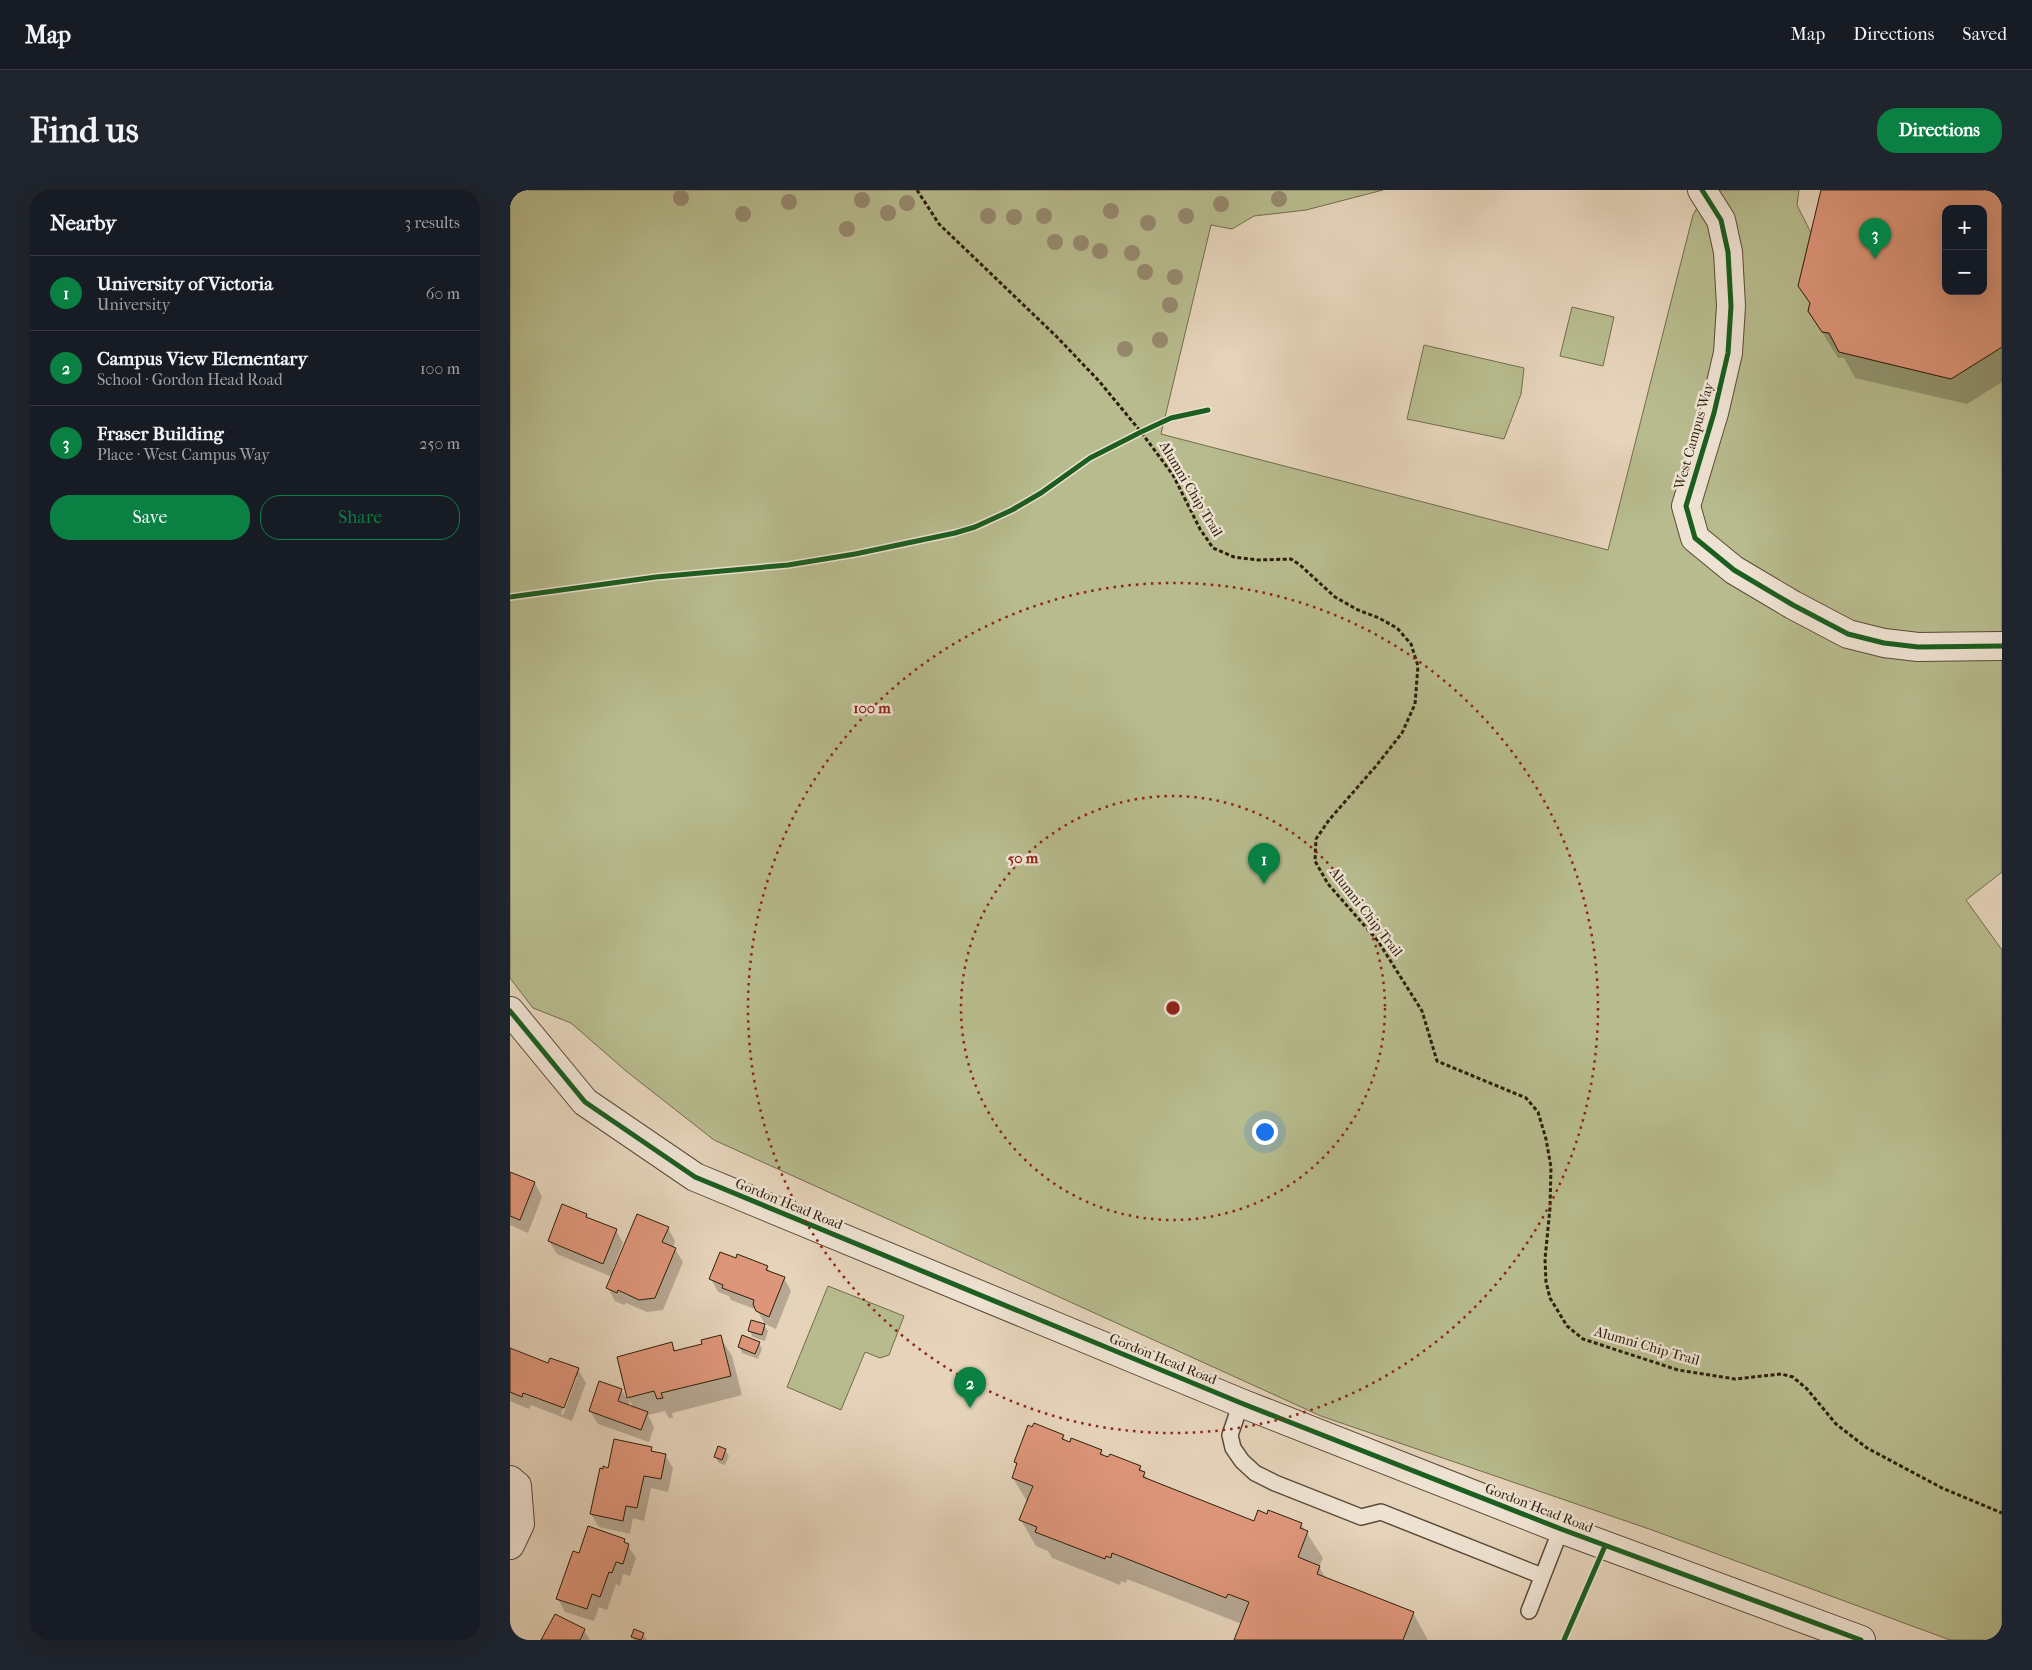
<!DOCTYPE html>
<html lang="en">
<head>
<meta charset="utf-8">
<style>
  body { margin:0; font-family:"IM FELL French Canon",serif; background:#20242c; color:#f1f3f6 }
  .controls { position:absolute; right:15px; top:15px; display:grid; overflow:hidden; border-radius:10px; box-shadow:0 5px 20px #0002 }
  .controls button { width:45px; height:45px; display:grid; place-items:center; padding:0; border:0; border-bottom:1px solid #363941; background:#171b24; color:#f1f3f6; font:25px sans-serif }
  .you { position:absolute; left:754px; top:941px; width:18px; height:18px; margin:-12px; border:4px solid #fff; border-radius:50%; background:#1a73e8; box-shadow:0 0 0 8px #1a73e833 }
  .badge { display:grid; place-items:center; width:32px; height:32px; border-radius:50%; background:#0b8043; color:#fff; font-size:16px; font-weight:700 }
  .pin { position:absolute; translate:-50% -41px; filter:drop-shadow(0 1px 2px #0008) }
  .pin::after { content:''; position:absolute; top:26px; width:18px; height:15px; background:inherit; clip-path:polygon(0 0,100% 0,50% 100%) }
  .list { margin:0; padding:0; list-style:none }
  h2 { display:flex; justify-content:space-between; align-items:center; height:65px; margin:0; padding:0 20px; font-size:21px }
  h2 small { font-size:16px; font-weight:400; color:#9ea1a6 }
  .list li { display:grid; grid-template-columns:32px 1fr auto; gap:15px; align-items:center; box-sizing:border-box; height:75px; padding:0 20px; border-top:1px solid #363941 }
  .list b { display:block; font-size:19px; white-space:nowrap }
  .list p { margin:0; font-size:16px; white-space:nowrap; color:#9ea1a6 }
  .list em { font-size:16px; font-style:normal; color:#9ea1a6 }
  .actions { display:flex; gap:10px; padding:15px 20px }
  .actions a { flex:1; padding:11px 0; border:1px solid #0b8043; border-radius:20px; text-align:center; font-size:18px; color:#0b8043 }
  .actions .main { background:#0b8043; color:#fff }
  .map { position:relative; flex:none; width:1492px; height:1450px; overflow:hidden; border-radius:20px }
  header { display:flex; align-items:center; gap:30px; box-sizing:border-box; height:70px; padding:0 25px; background:#171b24; border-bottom:1px solid #363941 }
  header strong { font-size:24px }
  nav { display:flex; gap:28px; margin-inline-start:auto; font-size:18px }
  .intro { display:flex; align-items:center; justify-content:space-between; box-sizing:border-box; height:120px; padding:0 30px }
  h1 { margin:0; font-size:35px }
  .button { padding:12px 22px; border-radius:20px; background:#0b8043; color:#fff; font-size:18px; font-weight:700 }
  main { display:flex; gap:30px; padding:0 30px }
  aside { flex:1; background:#171b24; border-radius:20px; box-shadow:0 5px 20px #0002 }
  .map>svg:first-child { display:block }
  .green { fill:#b7bb8d; stroke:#726c4c }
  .shadow { fill:#0003; fill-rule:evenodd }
  .building { fill:#de967a; stroke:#2d1e0a; fill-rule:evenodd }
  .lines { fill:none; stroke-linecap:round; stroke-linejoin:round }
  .service-casing { stroke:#5b4b36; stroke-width:18 }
  .minor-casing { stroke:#5b4b36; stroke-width:30 }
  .tertiary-casing { stroke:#5b4b36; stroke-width:30 }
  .path { stroke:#2d1e0a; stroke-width:3; stroke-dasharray:4 2.5; stroke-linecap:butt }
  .service { stroke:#eee2d2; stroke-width:15 }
  .minor { stroke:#eee2d2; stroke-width:28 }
  .tertiary { stroke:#eee2d2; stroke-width:28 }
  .cycleway-casing { stroke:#eee2d2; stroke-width:8 }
  .cycleway { stroke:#1b5e20; stroke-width:5 }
  .tree { fill:#96896f }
  .ring { fill:none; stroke:#8f2418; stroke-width:2.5; stroke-dasharray:2.5 5 }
  .labels { text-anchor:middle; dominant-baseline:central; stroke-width:5; stroke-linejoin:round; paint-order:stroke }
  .street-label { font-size:14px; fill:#2d1e0a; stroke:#eee2d2 }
  .centre { fill:#8f2418; stroke:#eee2d2; stroke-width:2.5 }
  .ring-label { font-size:15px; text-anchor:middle; font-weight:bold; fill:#8f2418; stroke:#eee2d2; stroke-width:5; stroke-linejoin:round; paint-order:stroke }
</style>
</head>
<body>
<header>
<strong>Map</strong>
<nav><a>Map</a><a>Directions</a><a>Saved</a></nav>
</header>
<div class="intro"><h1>Find us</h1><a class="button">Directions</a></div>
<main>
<aside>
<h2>Nearby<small>3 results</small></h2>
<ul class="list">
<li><span class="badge">1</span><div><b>University of Victoria</b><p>University</p></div><em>60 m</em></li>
<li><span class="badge">2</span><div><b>Campus View Elementary</b><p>School · Gordon Head Road</p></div><em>100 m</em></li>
<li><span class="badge">3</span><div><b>Fraser Building</b><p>Place · West Campus Way</p></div><em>250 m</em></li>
</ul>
<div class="actions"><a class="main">Save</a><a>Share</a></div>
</aside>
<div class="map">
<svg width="1492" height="1450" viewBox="0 0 1492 1450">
  <rect width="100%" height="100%" fill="#e5d3ba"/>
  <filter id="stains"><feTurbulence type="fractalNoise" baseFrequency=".004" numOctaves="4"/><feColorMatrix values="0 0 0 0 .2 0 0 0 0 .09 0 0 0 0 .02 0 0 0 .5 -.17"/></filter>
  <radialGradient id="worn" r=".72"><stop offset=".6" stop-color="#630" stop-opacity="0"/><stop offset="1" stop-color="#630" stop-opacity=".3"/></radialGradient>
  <path class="green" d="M 0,0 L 873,0 L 796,20 L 744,26 L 722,39 L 701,35 L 651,244 L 1098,360 L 1183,25 L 1197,0 L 1289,0 L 1287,15 L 1301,43 L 1289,96 L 1300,113 L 1298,121 L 1312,142 L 1319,143 L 1329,162 L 1441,189 L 1492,157 L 1492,682 L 1456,710 L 1492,760 L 1492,1450 L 1440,1450 L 1142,1340 L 811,1226 L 204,950 L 116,881 L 61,833 L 23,818 L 0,788 Z
    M 1062,117 L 1104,127 L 1093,176 L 1050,166 Z
    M 914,155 L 1014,178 L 1011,204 L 994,249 L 897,229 Z
    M 318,1096 L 394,1126 L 379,1165 L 370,1168 L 355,1162 L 331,1220 L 277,1197 Z"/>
  <path class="shadow" d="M 1313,0 L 1492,0 L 1492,192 L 1457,214 L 1345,188 L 1334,168 L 1328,168 L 1315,147 L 1300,121 L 1301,115 L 1290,95 ZM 1436,19 L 1473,19 L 1473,101 L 1436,101 Z
    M 0,983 L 25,993 L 32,1007 L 18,1043 L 0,1035 Z
    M 76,1025 L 79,1029 L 106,1040 L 113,1053 L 103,1079 L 105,1080 L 158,1038 L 165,1051 L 163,1058 L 165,1059 L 173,1072 L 153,1120 L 137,1122 L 116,1113 L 114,1115 L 105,1111 L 98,1098 L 102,1087 L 47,1064 L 39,1051 Z
    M 226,1069 L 257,1077 L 260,1083 L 274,1088 L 281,1101 L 266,1139 L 255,1134 L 247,1120 L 221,1110 L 219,1106 L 208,1102 L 201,1089 Z
    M 254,1135 L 258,1141 L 255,1151 L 243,1147 L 239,1140 Z
    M 210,1147 L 222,1166 L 232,1205 L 162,1223 L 163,1228 L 159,1228 L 155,1221 L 138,1225 L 144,1237 L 139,1252 L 88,1234 L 80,1221 L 111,1200 L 119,1211 L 108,1168 L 162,1154 L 166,1162 L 194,1155 ZM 120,1211 L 124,1219 L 118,1216 Z
    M 249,1153 L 252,1159 L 248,1169 L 232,1163 L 229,1156 Z
    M 0,1159 L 39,1174 L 68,1180 L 76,1193 L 62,1231 L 21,1215 L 19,1219 L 0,1211 ZM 65,1187 L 67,1187 L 53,1225 L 51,1224 Z
    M 553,1246 L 556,1252 L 591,1261 L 594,1266 L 630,1277 L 638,1290 L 745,1332 L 791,1334 L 813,1368 L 809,1377 L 817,1390 L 903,1423 L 918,1450 L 725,1450 L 732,1434 L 617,1389 L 616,1393 L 611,1391 L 610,1395 L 542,1368 L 538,1361 L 526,1356 L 511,1330 L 518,1313 L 503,1288 L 507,1276 L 505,1272 Z
    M 141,1258 L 143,1262 L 155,1265 L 163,1278 L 158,1302 L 141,1298 L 134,1331 L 123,1328 L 120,1344 L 89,1337 L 81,1324 L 99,1279 Z
    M 215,1260 L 219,1266 L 215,1275 L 209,1273 L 205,1266 Z
    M 114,1350 L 126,1368 L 120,1386 L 113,1384 L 110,1396 L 106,1394 L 97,1420 L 89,1417 L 84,1431 L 55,1422 L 48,1409 L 69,1364 Z
    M 45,1426 L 74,1440 L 80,1450 L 33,1450 Z
    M 125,1441 L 133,1444 L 137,1450 L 124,1450 L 122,1447 Z"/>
  <path class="building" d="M 1311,0 L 1492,0 L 1492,157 L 1441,189 L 1329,162 L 1319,143 L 1312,142 L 1298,121 L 1300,113 L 1288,96 ZM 1436,19 L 1473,19 L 1473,101 L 1436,101 Z
    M 0,982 L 25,992 L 10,1030 L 0,1026 Z
    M 52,1014 L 77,1024 L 76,1027 L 107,1039 L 93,1074 L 38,1051 Z
    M 127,1024 L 159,1037 L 152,1052 L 166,1058 L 145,1108 L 129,1110 L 108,1100 L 107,1103 L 96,1098 Z
    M 210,1062 L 226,1068 L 227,1064 L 258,1076 L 256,1080 L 275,1087 L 259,1127 L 246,1121 L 243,1114 L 244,1110 L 212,1098 L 213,1095 L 199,1089 Z
    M 241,1130 L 255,1134 L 252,1145 L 238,1141 Z
    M 211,1145 L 221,1186 L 151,1203 L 153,1208 L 147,1209 L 144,1201 L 117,1208 L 107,1167 L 162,1152 L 164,1161 L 192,1154 L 191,1150 Z
    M 232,1145 L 250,1152 L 245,1164 L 228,1157 Z
    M 0,1158 L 38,1173 L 40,1168 L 69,1178 L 54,1218 L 13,1203 L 12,1207 L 0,1202 Z
    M 89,1191 L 112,1199 L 108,1211 L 138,1222 L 131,1240 L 79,1221 Z
    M 524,1233 L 554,1245 L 552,1249 L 560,1252 L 561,1248 L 592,1260 L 590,1264 L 598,1267 L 600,1264 L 631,1276 L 629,1280 L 635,1282 L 633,1287 L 744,1331 L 748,1320 L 757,1324 L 758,1320 L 792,1333 L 790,1338 L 798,1341 L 788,1367 L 810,1376 L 807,1384 L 904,1422 L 893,1450 L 724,1450 L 739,1412 L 718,1404 L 716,1408 L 602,1363 L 601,1368 L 596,1366 L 595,1369 L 525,1342 L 527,1337 L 509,1330 L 523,1296 L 502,1288 L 507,1273 L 504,1272 L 518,1235 L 522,1237 Z
    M 104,1249 L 142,1257 L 141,1261 L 156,1264 L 151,1289 L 134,1286 L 127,1318 L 116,1316 L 113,1331 L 80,1324 L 90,1278 L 93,1279 L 93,1276 L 98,1278 Z
    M 208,1256 L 216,1259 L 212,1270 L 204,1267 Z
    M 78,1336 L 115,1349 L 114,1352 L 119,1354 L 113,1374 L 106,1372 L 102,1383 L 99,1382 L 90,1407 L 82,1404 L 77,1419 L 46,1409 L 63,1361 L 69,1363 Z
    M 45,1424 L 75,1439 L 70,1450 L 31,1450 Z
    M 124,1439 L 134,1443 L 131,1450 L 121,1447 Z"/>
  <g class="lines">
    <g class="service-casing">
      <path id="service" d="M 731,1213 L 720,1245 L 723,1258 L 732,1271 L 745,1283 L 765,1293 L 851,1327 L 871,1322 L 1032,1386
        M 1019,1421 L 1051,1339"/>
    </g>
    <g class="minor-casing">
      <path id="minor" d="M 1192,0 L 1211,30 L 1218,62 L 1221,116 L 1218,163 L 1204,223 L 1176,316 L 1185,348 L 1224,380 L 1283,415 L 1338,444 L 1374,453 L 1408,457 L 1492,456
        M 0,1290 L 7,1296 L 10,1334 L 0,1355"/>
    </g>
    <g class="tertiary-casing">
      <path id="tertiary" d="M 0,821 L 75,912 L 185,987 L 731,1213 L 1051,1339 L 1351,1450"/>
    </g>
    <path class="path" d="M 407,0 L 429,34 L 547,147 L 589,191 L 631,242 L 663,285 L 690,339 L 703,358 L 724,367 L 748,370 L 781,369 L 790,375 L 825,407 L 848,420 L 869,428 L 887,438 L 901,454 L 908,476 L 905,514 L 892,543 L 866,576 L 819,630 L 806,649 L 805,671 L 818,694 L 868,751 L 912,821 L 927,871 L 1016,908 L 1028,922 L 1036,949 L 1041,977 L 1040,1018 L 1035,1069 L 1036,1092 L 1040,1108 L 1057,1136 L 1073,1149 L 1168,1180 L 1225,1189 L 1271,1184 L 1283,1187 L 1297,1199 L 1326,1234 L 1357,1258 L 1432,1298 L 1492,1323"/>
    <use href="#service" class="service"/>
    <use href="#minor" class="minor"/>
    <use href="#tertiary" class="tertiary"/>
    <g class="cycleway-casing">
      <path id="cycleway" d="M 1192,0 L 1211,30 L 1218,62 L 1221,116 L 1218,163 L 1204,223 L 1176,316 L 1185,348 L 1224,380 L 1283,415 L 1338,444 L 1374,453 L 1408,457 L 1492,456
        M 0,407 L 146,387 L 278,375 L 345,364 L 445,343 L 465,337 L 502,320 L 531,303 L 580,268 L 631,242 L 661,228 L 698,220
        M 0,821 L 75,912 L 185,987 L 731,1213 L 1051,1339 L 1351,1450
        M 1054,1450 L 1095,1356"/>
    </g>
    <use href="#cycleway" class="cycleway"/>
  </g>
  <g class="tree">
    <circle cx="171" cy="8" r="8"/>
    <circle cx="769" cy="9" r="8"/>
    <circle cx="352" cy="10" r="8"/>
    <circle cx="279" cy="12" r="8"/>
    <circle cx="397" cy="13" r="8"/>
    <circle cx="711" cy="14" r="8"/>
    <circle cx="601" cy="21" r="8"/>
    <circle cx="378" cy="23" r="8"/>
    <circle cx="233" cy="24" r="8"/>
    <circle cx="478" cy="26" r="8"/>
    <circle cx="534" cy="26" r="8"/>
    <circle cx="676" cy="26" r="8"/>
    <circle cx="504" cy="27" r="8"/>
    <circle cx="638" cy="33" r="8"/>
    <circle cx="337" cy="39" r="8"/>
    <circle cx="545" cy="52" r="8"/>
    <circle cx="571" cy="53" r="8"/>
    <circle cx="590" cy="61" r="8"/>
    <circle cx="622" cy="63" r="8"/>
    <circle cx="635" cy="82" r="8"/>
    <circle cx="665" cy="87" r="8"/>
    <circle cx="660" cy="115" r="8"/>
    <circle cx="650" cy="150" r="8"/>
    <circle cx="615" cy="159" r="8"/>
  </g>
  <g class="ring">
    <circle cx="663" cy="818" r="212"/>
    <circle cx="663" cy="818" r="425"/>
  </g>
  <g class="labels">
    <g class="street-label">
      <text transform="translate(1184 246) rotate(-74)">West Campus Way</text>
      <text transform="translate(681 299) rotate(59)">Alumni Chip Trail</text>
      <text transform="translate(856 722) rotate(52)">Alumni Chip Trail</text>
      <text transform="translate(279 1014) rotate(22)">Gordon Head Road</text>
      <text transform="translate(1137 1156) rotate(16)">Alumni Chip Trail</text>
      <text transform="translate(653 1169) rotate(22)">Gordon Head Road</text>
      <text transform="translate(1029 1318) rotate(21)">Gordon Head Road</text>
    </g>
  </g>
  <circle cx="663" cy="818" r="8" class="centre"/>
  <g class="ring-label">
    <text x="362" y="523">100 m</text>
    <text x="513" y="673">50 m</text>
  </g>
  <rect width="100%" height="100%" filter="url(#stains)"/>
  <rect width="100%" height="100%" fill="url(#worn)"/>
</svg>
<div class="controls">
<button>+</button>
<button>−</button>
</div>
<div class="you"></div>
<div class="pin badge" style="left:754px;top:694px">1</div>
<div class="pin badge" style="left:460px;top:1218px">2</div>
<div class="pin badge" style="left:1365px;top:69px">3</div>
</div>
</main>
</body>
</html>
